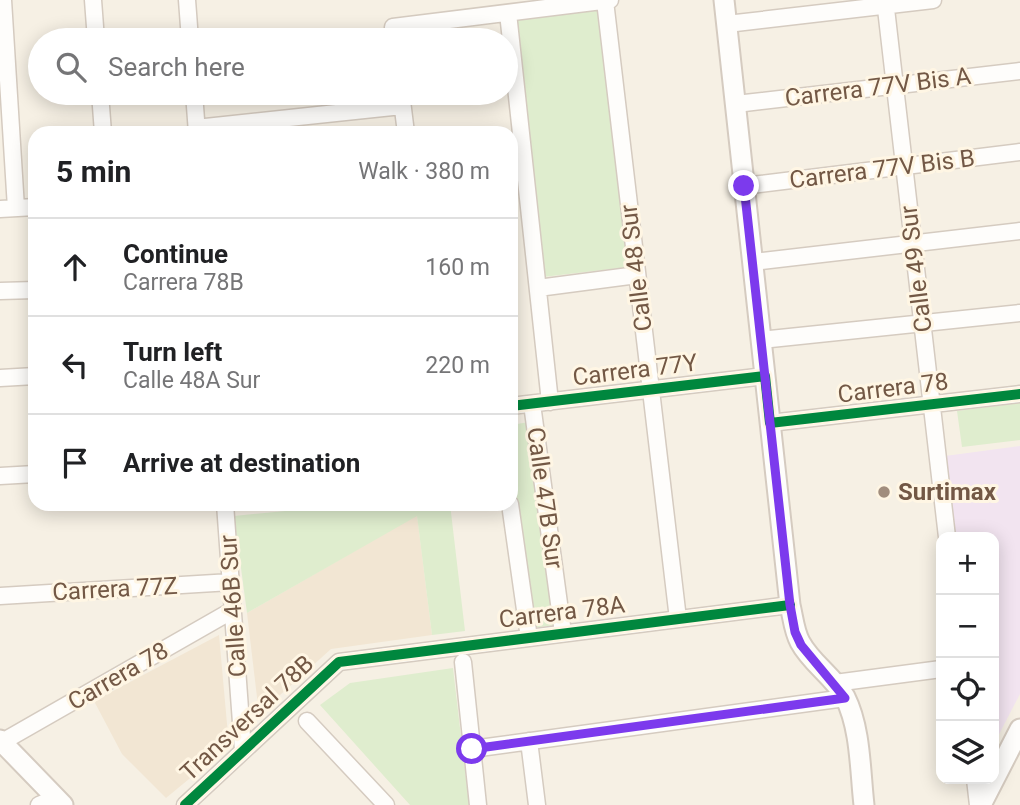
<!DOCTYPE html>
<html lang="en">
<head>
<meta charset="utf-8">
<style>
  body { margin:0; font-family:Roboto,sans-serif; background:#f6f6f6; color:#202124 }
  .controls { position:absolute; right:21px; bottom:21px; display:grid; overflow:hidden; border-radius:14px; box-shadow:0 4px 18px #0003 }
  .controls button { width:63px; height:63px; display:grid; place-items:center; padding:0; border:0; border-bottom:2px solid #e0e0e0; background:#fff; color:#202124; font:35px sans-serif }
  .stop { position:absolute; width:21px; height:21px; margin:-16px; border:5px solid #7c3aed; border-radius:50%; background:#fff }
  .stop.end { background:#7c3aed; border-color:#fff; box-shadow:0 2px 7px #0008 }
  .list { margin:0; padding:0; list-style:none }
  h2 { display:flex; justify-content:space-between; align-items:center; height:91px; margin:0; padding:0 28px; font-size:30px }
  h2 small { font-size:23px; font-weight:400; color:#757577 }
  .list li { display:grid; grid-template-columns:46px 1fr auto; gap:21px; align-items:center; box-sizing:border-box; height:98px; padding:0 28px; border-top:2px solid #e0e0e0 }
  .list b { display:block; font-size:26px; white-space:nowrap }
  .list p { margin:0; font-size:23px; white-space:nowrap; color:#757577 }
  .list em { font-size:23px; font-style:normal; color:#757577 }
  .icon { flex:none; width:38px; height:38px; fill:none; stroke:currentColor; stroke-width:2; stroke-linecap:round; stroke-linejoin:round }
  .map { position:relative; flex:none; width:1020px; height:805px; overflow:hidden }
  .search { position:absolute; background:#fff; box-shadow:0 4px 18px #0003; left:28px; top:28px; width:490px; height:77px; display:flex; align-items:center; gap:18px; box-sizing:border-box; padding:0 24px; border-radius:38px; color:#757577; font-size:26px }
  .panel { position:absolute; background:#fff; box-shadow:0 4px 18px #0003; left:28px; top:126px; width:490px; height:385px; border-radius:21px }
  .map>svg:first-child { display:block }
  .residential { fill:#f2e6d3 }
  .education { fill:#f2e4f0 }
  .green { fill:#dfedce }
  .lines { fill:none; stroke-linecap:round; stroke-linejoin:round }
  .minor-casing { stroke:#d5cbc0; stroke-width:19 }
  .tertiary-casing { stroke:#d5cbc0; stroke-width:23 }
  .minor { stroke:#fefdfb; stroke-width:16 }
  .tertiary { stroke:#fefdfb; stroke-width:19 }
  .cycleway-casing { stroke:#fff6e4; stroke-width:15 }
  .cycleway { stroke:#00873e; stroke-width:10 }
  .route { stroke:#7c3aed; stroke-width:9 }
  .poi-dot { fill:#a18d7d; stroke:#fff6e4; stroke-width:2.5 }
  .labels { text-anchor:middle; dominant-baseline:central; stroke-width:6; stroke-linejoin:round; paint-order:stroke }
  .street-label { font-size:24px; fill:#735845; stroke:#fff6e4 }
  .poi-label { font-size:24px; font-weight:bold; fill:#735845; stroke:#fff6e4; text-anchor:start }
</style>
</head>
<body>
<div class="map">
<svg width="1020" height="805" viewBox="0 0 1020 805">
  <rect width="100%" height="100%" fill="#f6f0e4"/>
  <path class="residential" d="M 417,515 L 432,635 L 331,649 L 259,714 L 247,613 Z
    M 219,635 L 229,746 L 166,798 L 122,754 L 94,701 Z"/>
  <path class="education" d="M 1020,446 L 1020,694 L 994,744 L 994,537 L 954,537 L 945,456 Z"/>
  <path class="green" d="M 599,10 L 628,267 L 543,277 L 513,20 Z
    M 1020,403 L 1020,440 L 962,447 L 957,411 Z
    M 529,422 L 556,625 L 532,628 L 511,474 L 511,425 Z
    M 358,504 L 450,504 L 465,631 L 432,635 L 417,516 L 247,613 L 234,516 Z
    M 453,668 L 469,805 L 410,805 L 320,705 L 350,683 Z"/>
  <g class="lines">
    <g class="minor-casing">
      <path id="minor" d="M 3,0 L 16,208
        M 93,0 L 96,40
        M 187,0 L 190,40
        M 885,0 L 947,537
        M 605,1 L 678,619
        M 508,13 L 550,402
        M 727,24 L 933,0
        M 395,40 L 393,27 L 610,0
        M 100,93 L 103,133
        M 194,93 L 197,133
        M 401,93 L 406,133
        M 736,104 L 1020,71
        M 196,128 L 402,106
        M 744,186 L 1020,152
        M 0,209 L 35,207
        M 753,262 L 1020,231
        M 538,288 L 637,275
        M 0,291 L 35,290
        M 761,340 L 1020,313
        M 0,378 L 35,376
        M 532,404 L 563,633
        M 511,406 L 765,376
        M 770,423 L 1020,394
        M 0,476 L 35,474
        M 225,504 L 243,750
        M 510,504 L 529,638
        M 0,596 L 231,582
        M 463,662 L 478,805
        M 835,683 L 941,669
        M 307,721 L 386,805
        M 529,741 L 537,805
        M 2,742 L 233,610
        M 472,749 L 845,698
        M 975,779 L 978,805
        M 39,805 L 56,798
        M 185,805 L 339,662 L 790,605"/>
    </g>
    <g class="tertiary-casing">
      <path id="tertiary" d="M 724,0 L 790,605 C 793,617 794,631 800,642 C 811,663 833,676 845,697 C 861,729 860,771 864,805
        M 0,740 L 63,805
        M 981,805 L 1020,729"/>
    </g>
    <use href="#minor" class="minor"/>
    <use href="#tertiary" class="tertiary"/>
    <g class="cycleway-casing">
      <path id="cycleway" d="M 511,406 L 765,376 L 770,423 L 1020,394
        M 185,805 L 339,662 L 790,605"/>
    </g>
    <use href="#cycleway" class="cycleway"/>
  </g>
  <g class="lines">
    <path class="route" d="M 472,749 L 845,698 L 801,645 L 795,632 L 790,605 L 744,186"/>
  </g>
  <circle class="poi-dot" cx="884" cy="492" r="7"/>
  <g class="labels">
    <g class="street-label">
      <text transform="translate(878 87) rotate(-7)">Carrera 77V Bis A</text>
      <text transform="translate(882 169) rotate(-7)">Carrera 77V Bis B</text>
      <text transform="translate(636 268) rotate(-97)">Calle 48 Sur</text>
      <text transform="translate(916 269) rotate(-97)">Calle 49 Sur</text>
      <text transform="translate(635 370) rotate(-7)">Carrera 77Y</text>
      <text transform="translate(893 388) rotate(-7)">Carrera 78</text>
      <text transform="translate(545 498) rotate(82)">Calle 47B Sur</text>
      <text transform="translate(115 589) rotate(-3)">Carrera 77Z</text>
      <text transform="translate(233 606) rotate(-94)">Calle 46B Sur</text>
      <text transform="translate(562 612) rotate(-7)">Carrera 78A</text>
      <text transform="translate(118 676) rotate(-30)">Carrera 78</text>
      <text transform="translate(247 718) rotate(-43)">Transversal 78B</text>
    </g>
    <g class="poi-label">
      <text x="898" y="492">Surtimax</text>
    </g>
  </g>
</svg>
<div class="controls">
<button>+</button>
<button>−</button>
<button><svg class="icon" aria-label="locate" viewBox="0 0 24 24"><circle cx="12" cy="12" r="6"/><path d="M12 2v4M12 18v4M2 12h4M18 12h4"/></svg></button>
<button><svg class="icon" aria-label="layers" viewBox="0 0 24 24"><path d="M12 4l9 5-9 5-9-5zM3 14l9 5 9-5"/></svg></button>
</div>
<div class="stop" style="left:472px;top:749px"></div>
<div class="stop end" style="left:744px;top:186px"></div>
<div class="search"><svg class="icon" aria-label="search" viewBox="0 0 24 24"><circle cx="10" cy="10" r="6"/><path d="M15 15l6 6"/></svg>Search here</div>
<section class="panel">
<h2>5 min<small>Walk · 380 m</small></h2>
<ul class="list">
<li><svg class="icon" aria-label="ahead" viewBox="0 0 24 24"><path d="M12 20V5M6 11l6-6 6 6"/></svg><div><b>Continue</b><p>Carrera 78B</p></div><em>160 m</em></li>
<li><svg class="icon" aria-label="left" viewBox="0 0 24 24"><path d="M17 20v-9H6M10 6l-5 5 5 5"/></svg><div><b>Turn left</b><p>Calle 48A Sur</p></div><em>220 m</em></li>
<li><svg class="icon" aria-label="arrive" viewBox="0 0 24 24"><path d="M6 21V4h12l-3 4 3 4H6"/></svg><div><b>Arrive at destination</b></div></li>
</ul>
</section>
</div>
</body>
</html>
